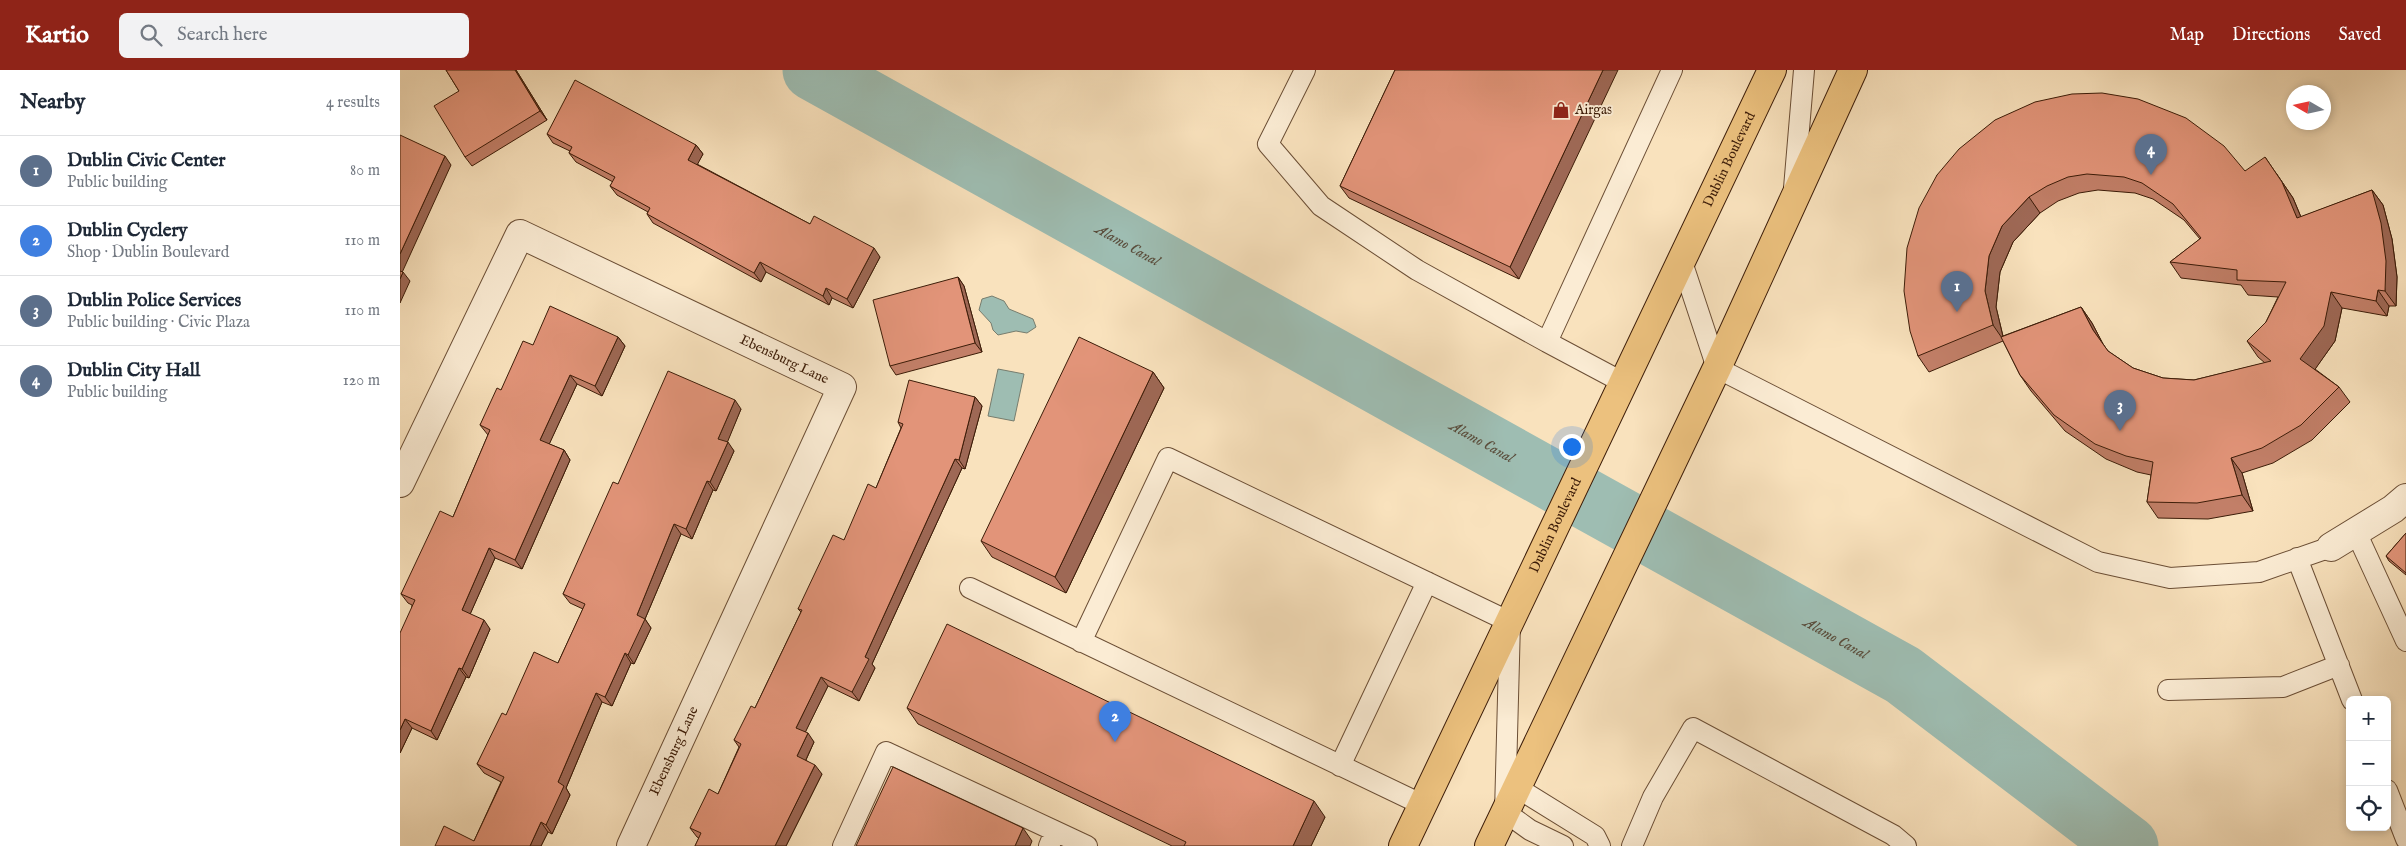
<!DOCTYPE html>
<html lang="en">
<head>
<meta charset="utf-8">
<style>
  body { margin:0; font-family:"IM FELL English",serif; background:#f2f2f3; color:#1f2937 }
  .controls { position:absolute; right:15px; bottom:15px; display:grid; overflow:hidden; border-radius:8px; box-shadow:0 2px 8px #0003 }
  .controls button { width:45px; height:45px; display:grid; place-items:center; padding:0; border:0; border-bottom:1px solid #e0e1e3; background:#fff; color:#1f2937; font:25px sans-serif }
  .compass { position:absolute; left:1886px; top:15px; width:45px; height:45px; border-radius:50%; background:#fff; box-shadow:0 2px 8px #0003; rotate:279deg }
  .you { position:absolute; left:1171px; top:376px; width:18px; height:18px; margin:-12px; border:4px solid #fff; border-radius:50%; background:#1a73e8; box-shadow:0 0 0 8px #1a73e833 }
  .badge { display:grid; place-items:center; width:32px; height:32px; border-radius:50%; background:#8f2418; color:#fff; font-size:16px; font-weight:700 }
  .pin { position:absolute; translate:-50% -41px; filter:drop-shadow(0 1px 2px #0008) }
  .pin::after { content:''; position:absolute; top:26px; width:18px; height:15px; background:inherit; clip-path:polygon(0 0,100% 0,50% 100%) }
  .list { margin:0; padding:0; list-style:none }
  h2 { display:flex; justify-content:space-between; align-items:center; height:65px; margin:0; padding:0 20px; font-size:21px }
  h2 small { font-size:16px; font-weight:400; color:#747a83 }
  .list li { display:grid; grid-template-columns:32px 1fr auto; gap:15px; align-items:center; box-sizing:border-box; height:70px; padding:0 20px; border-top:1px solid #e0e1e3 }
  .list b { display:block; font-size:19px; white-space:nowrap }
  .list p { margin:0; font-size:16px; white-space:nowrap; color:#747a83 }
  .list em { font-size:16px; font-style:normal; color:#747a83 }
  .icon { flex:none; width:28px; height:28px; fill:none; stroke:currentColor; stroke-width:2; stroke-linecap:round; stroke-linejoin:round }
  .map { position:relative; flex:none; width:2006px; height:776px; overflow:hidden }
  header { display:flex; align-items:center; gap:30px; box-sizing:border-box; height:70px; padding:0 25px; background:#8f2418; color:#fff }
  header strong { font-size:24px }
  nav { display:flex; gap:28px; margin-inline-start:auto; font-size:18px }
  .search { width:350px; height:45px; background:#f2f2f3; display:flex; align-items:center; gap:12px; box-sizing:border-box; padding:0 18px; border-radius:8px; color:#747a83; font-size:19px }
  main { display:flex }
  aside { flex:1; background:#fff }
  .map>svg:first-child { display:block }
  .water { fill:#9ebdb2; stroke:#777d6e }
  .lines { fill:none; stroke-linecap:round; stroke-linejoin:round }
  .river { stroke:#9ebdb2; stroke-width:61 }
  .service-casing { stroke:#6b4e35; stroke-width:22 }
  .minor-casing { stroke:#6b4e35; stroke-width:30 }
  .primary-casing { stroke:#3c1c08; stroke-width:30 }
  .service { stroke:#fbecd4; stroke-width:20 }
  .minor { stroke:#fbecd4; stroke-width:28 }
  .primary { stroke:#ecc17e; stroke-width:28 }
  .wall { fill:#c27f68; stroke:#3c1c08; fill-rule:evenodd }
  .shaded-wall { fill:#9e6855; stroke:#3c1c08 }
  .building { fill:#e29479; stroke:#3c1c08 }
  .labels { text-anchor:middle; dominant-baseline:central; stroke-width:4; stroke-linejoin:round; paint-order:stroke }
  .poi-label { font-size:14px; fill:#3c1c08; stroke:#fbecd4; text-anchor:start }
  .street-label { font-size:14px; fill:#3c1c08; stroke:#fbecd4 }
  .water-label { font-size:15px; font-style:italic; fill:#594c3b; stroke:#fbecd4 }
</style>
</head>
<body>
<header>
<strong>Kartio</strong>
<div class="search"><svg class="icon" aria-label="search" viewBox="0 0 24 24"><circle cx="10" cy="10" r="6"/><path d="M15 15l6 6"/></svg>Search here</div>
<nav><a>Map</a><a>Directions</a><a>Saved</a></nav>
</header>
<main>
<aside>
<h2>Nearby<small>4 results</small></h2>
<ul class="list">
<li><span class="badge" style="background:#5c6f8a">1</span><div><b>Dublin Civic Center</b><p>Public building</p></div><em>80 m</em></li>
<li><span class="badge" style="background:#3f7fe0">2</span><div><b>Dublin Cyclery</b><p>Shop · Dublin Boulevard</p></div><em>110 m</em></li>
<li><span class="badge" style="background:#5c6f8a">3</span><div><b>Dublin Police Services</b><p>Public building · Civic Plaza</p></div><em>110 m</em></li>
<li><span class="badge" style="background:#5c6f8a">4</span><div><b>Dublin City Hall</b><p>Public building</p></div><em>120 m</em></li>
</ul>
</aside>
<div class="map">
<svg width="2006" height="776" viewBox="0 0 2006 776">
  <rect width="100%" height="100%" fill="#f9e2bd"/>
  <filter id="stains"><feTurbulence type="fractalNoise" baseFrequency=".004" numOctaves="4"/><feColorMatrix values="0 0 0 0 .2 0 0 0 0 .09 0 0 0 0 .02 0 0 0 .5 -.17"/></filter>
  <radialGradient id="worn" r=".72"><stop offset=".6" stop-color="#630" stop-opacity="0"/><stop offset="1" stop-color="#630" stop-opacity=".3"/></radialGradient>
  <path class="water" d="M 592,226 L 604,231 L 609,239 L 633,249 L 636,257 L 627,263 L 616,261 L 598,265 L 593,260 L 591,253 L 579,240 L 582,229 Z
    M 598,299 L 624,304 L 614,351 L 588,346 Z"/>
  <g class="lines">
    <path class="river" id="s1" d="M 413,0 L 1503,605 L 1728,776"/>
    <g class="service-casing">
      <path id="service" d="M 905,0 L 868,74 L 921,136 L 1017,200 L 1147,272
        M 1394,118 L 1404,0
        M 1282,192 L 1317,298 L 1698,492 L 1770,508 L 1859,502 L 1931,477
        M 1224,313 L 1147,272 L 1272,0
        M 1956,462 L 2006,571
        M 1897,488 L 1952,630
        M 570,518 L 1023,735
        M 681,572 L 768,388 L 1110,552 L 1105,742 L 1130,760 L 1163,776
        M 1768,620 L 1883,617 L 1939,595
        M 940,696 L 1027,512
        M 1116,717 L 1195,766 L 1200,776
        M 1987,720 L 2006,769
        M 443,776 L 486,682 L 655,761
        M 649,776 L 655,761 L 687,776
        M 1232,776 L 1253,727 L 1293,658 L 1493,765 L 1506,776"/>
    </g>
    <g class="minor-casing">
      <g id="minor">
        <path id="s2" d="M 0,413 L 120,164 L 442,317 L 231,776"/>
        <path d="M 1931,477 L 1993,439 L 2006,428"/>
      </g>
    </g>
    <g class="primary-casing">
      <g id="primary">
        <path id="s3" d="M 1003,776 L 1372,0"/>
        <path d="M 1089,776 L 1317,298 L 1453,0"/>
      </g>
    </g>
    <use href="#service" class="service"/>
    <use href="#minor" class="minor"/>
    <use href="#primary" class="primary"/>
  </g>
  <path class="wall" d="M 46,0 L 116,0 L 147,50 L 72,96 L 65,87 L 59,21 Z
    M 995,0 L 1119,209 L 949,128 L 940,116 Z
    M 147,64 L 296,75 L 303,84 L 297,94 L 410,154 L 480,187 L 453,238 L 432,228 L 429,235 L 366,202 L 361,212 L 253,153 L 247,144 L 248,142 L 217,125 L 210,116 L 213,112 L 176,92 L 169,83 L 170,81 L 153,73 Z
    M 1845,101 L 1876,103 L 1893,128 L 1901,147 L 1972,120 L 1983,135 L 1992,169 L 1997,207 L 1996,236 L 1989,236 L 1987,246 L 1942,238 L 1935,271 L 1915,299 L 1939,317 L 1950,332 L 1912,370 L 1873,393 L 1842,403 L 1853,441 L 1808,449 L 1758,448 L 1747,432 L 1751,405 L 1737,402 L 1706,389 L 1665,361 L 1631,321 L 1620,305 L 1603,271 L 1529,302 L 1518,286 L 1537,105 ZM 1698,120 L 1735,123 L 1753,129 L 1784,150 L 1800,169 L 1770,192 L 1781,208 L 1841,215 L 1848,225 L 1878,227 L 1866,252 L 1847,271 L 1858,287 L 1865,293 L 1794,310 L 1763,308 L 1733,298 L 1708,281 L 1703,274 L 1692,253 L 1681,237 L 1603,266 L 1596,237 L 1600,202 L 1613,172 L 1640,143 L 1658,131 L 1679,123 Z
    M 558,207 L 564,216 L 582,282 L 496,305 L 490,296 Z
    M 218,267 L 225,276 L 202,326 L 177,314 L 149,374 L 164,380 L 170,390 L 122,499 L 95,488 L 70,544 L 90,559 L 69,608 L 66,607 L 37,670 L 12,658 L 0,683 L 12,535 L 8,533 L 1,524 L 53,447 L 88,365 L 80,355 L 101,320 L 133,275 Z
    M 753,302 L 764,318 L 666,523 L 592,487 L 581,471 Z
    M 575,327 L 582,336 L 565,399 L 562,398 L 472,594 L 475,598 L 459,631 L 428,616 L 405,662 L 414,672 L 406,690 L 422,704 L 386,776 L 295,776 L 299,768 L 297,767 L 290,758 L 318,724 L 339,677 L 334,670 L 355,638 L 401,542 L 398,539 L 444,470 L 476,418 L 501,358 L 498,352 Z
    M 341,339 L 327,372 L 334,381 L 316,421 L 313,420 L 292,469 L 281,464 L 245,549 L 251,558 L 234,594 L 231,593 L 212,636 L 202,632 L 166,718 L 170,725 L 152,764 L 148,762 L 141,776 L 35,776 L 74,771 L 101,712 L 84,703 L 77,694 L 106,645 L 158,593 L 183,539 L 170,533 L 163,524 L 218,414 Z
    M 2006,463 L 2006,505 L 1989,491 L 1986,486 Z
    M 507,638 L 925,747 L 911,776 L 772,776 L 518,654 Z"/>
  <path class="shaded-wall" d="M 115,0 L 116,0 L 147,50 L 140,41 Z
    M 1203,0 L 1218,0 L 1119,209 L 1110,197 Z
    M 296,75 L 303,84 L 295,99 L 288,90 Z
    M 45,86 L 51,95 L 0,207 L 0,184 Z
    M 1865,87 L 1893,128 L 1908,164 L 1897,148 Z
    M 1972,120 L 1983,135 L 1992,169 L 1997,207 L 1996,236 L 1985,221 Z
    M 1629,127 L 1640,143 L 1613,172 L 1600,202 L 1596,237 L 1604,271 L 1593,255 L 1585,221 L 1589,186 L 1602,156 Z
    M 474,178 L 480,187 L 453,238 L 447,229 Z
    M 360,192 L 366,202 L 361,212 L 354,203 Z
    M 3,202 L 10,211 L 0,233 L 0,209 Z
    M 558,207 L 564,216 L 582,282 L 575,273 Z
    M 426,218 L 432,228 L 429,235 L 423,226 Z
    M 1978,220 L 1989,236 L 1987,246 L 1976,231 Z
    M 1931,222 L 1942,238 L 1935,271 L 1911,305 L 1900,289 Z
    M 1681,237 L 1692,253 L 1704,276 L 1693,260 Z
    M 218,267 L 225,276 L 202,326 L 195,316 Z
    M 753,302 L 764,318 L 666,523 L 655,507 Z
    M 170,305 L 177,314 L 147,379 L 140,370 Z
    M 575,327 L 582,336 L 565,399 L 559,390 Z
    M 335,330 L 341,339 L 325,378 L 318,369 Z
    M 328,372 L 334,381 L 316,421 L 310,412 Z
    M 164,380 L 170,390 L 122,499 L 115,490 Z
    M 1831,388 L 1842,403 L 1853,441 L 1842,425 Z
    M 555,389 L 562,398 L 472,594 L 475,598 L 459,631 L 452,622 L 465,587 Z
    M 307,411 L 313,420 L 292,469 L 286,459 Z
    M 274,454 L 281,464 L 245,549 L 251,558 L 234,594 L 228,585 L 237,545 Z
    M 89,478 L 95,488 L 68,549 L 62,540 Z
    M 84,550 L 90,559 L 69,608 L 62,599 Z
    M 225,583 L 231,593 L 212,636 L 205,627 Z
    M 59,598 L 66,607 L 37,670 L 31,661 Z
    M 421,607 L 428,616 L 403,667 L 396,658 Z
    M 196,623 L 202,632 L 166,718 L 170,725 L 152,764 L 146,755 L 158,712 Z
    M 5,649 L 12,658 L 0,683 L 0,660 Z
    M 408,663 L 414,672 L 403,696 L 397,686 Z
    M 415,695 L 422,704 L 386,776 L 375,776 Z
    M 914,731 L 925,747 L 911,776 L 893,776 Z
    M 141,752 L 148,762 L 141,776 L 130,776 Z
    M 623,758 L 632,771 L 630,776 L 615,776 Z"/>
  <path class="building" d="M 46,0 L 115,0 L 140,41 L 65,87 L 34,36 L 59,21 Z
    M 995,0 L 1203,0 L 1110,197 L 940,116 Z
    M 175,10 L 296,75 L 288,90 L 410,154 L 414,146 L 474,178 L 447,229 L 426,218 L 423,226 L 360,192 L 354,203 L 247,144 L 250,138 L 210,116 L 215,107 L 169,83 L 172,77 L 147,64 Z
    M 1702,23 L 1738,29 L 1786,48 L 1824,76 L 1845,101 L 1865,87 L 1882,112 L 1897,148 L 1972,120 L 1981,153 L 1986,191 L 1985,221 L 1978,220 L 1976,231 L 1931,222 L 1924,256 L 1900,289 L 1939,317 L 1901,355 L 1862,378 L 1831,388 L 1842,425 L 1797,433 L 1747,432 L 1753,392 L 1726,386 L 1695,374 L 1654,345 L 1620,305 L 1601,267 L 1681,237 L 1693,260 L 1708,281 L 1733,298 L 1763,308 L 1794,310 L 1871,291 L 1847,271 L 1866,252 L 1886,212 L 1837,210 L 1837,200 L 1770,192 L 1801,168 L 1773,134 L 1742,113 L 1724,107 L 1687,104 L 1668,107 L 1647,116 L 1629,127 L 1602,156 L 1589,186 L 1585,221 L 1593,255 L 1518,286 L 1510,261 L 1504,221 L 1507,178 L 1519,138 L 1537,105 L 1559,79 L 1595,50 L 1635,32 L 1672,24 Z
    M 0,65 L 45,86 L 0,184 Z
    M 0,201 L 3,202 L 0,209 Z
    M 558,207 L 575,273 L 490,296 L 473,230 Z
    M 150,236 L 218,267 L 195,316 L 170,305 L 140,370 L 164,380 L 115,490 L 89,478 L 62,540 L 84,550 L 62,599 L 59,598 L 31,661 L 5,649 L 0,660 L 0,563 L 15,530 L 1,524 L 40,441 L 53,447 L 90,360 L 80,355 L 97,318 L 101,320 L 123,271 L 133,275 Z
    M 679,267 L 753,302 L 655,507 L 581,471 Z
    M 268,301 L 335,330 L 318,369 L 328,372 L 310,412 L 307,411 L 286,459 L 274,454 L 237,545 L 245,549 L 228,585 L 225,583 L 205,627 L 196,623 L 158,712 L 164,716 L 146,755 L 141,752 L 130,776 L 35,776 L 44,756 L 74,771 L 104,707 L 77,694 L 102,643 L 106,645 L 134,582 L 158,593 L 185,534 L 163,524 L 213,412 L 218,414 Z
    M 509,310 L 575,327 L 559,390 L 555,389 L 465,587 L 469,589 L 452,622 L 421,607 L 396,658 L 408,663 L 397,686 L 415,695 L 375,776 L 295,776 L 301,763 L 290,758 L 309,719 L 318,724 L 341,674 L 334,670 L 351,636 L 355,638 L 402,540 L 398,539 L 433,465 L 444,470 L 468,414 L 476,418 L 503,354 L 498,352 Z
    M 2006,463 L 2006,503 L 1986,486 Z
    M 547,554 L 914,731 L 893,776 L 784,776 L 786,772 L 507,638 Z
    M 493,697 L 623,758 L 615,776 L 456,776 Z"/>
  <defs>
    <g id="shop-bare" transform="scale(1.35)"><path d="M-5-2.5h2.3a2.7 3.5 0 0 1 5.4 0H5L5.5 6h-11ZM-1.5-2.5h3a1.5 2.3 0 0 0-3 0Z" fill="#8f2418" stroke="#fbecd4" stroke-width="2.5" paint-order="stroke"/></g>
  </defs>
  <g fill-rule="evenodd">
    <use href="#shop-bare" x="1161" y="40"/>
  </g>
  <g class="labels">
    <g class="poi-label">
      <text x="1175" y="40">Airgas</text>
    </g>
    <g class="street-label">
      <text stroke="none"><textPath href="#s3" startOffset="760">Dublin Boulevard</textPath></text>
      <text stroke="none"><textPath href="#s2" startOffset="569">Ebensburg Lane</textPath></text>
      <text stroke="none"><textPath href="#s3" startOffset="355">Dublin Boulevard</textPath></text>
      <text transform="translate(274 681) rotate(-65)">Ebensburg Lane</text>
    </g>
    <g class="water-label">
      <text stroke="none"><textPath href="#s1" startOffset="360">Alamo Canal</textPath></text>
      <text stroke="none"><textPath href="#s1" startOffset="765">Alamo Canal</textPath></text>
      <text stroke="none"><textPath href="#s1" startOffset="1170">Alamo Canal</textPath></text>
    </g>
  </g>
  <rect width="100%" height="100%" filter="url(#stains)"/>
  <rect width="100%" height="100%" fill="url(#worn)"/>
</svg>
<div class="controls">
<button>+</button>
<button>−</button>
<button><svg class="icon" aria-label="locate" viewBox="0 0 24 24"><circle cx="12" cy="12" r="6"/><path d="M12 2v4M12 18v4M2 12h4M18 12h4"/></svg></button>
</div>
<svg class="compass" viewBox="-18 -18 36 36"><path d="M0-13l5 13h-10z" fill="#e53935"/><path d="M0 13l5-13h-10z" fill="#747a83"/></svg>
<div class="you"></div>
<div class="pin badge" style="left:1557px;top:242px;background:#5c6f8a">1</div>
<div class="pin badge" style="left:715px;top:672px;background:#3f7fe0">2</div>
<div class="pin badge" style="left:1720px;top:361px;background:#5c6f8a">3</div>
<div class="pin badge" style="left:1751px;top:105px;background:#5c6f8a">4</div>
</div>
</main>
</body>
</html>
